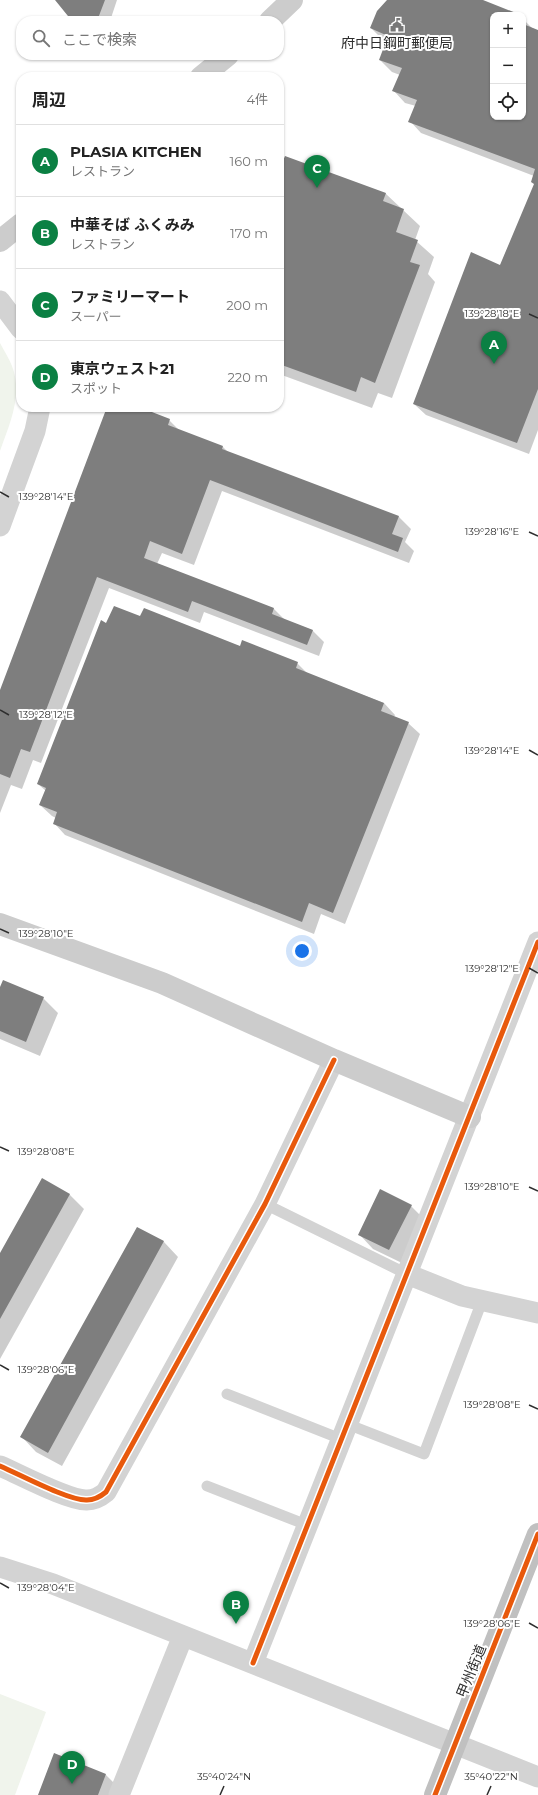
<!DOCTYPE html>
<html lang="ja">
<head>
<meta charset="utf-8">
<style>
  body { margin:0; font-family:Montserrat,"Noto Sans JP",sans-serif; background:#f6f6f6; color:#222 }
  .controls { position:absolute; right:12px; top:12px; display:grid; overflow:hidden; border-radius:8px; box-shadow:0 1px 3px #0004 }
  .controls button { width:36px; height:36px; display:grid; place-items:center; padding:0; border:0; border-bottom:1px solid #e0e0e0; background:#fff; color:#222; font:20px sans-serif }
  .you { position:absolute; left:302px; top:951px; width:14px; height:14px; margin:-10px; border:3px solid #fff; border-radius:50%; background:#1a73e8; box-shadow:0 0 0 6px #1a73e833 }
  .badge { display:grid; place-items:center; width:26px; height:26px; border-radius:50%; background:#0b8043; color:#fff; font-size:13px; font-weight:700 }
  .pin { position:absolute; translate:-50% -33px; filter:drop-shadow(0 1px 2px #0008) }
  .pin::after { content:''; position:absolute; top:21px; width:14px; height:12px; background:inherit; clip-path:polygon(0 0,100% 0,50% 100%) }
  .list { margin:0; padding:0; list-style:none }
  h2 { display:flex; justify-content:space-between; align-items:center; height:52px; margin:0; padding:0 16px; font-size:17px }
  h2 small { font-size:13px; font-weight:400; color:#767676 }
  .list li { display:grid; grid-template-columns:26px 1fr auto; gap:12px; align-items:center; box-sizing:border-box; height:72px; padding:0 16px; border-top:1px solid #e0e0e0 }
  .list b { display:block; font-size:15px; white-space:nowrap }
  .list p { margin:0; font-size:13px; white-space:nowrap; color:#767676 }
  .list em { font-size:13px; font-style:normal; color:#767676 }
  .icon { flex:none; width:22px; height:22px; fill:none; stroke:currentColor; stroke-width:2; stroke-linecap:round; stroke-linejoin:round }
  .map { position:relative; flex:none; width:538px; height:1795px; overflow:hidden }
  .search { position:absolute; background:#fff; box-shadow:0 1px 3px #0004; left:16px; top:16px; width:268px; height:44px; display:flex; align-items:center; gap:10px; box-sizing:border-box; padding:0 14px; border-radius:16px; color:#767676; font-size:15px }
  .panel { position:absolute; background:#fff; box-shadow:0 1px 3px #0004; left:16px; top:72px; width:268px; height:340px; border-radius:16px }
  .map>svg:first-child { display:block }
  .green { fill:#f0f4ec }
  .shadow { fill:#0003 }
  .building { fill:#7e7e7e }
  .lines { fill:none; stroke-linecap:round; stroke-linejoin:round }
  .lane { stroke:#d3d3d3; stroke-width:11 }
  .street { stroke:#d3d3d3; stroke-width:21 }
  .secondary { stroke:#ccc; stroke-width:22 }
  .highway { stroke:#c0c0c0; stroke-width:22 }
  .cycleway-casing { stroke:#fff; stroke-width:8 }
  .cycleway { stroke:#e8590c; stroke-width:5 }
  .ticks { fill:none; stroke:#2e2e2e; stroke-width:1.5 }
  .labels { text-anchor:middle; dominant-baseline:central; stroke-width:4; stroke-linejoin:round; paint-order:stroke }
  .poi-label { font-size:14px; fill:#2e2e2e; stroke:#fff }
  .street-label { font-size:14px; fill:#2e2e2e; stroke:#fff }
  .ticks-label { font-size:10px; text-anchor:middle; fill:#2e2e2e; stroke:#fff; stroke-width:4; stroke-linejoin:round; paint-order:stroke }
</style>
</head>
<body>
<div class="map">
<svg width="538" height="1795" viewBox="0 0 538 1795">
  <rect width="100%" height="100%" fill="#fff"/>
  <path class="green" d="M 0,343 C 4,351 9,358 12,366 C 23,395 10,423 0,451 Z
    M 0,1694 L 46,1712 L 15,1795 L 0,1795 Z"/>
  <path class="shadow" d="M 56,0 L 117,0 L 110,21 L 73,21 Z
    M 390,0 L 480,0 L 518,15 L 493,15 L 493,117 L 523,117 L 523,19 L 532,28 L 538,31 L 538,430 L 529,454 L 426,415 L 414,404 L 500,266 L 535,184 L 534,176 L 421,133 L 410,121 L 416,106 L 405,103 L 394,91 L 400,75 L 392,72 L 380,60 L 387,41 L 383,40 L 371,28 Z
    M 279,169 L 385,193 L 420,226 L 415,240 L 434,257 L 428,274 L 435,282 L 392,398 L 378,393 L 372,408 L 279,374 Z
    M 108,407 L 136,407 L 169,420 L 180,431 L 223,447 L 229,453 L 399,517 L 411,529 L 405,542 L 414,551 L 409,563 L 222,491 L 194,565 L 162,553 L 157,564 L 274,609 L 285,620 L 312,630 L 324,642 L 319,656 L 204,612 L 200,623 L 109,588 L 41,763 L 33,760 L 22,789 L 11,785 L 0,813 L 0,693 Z
    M 141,617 L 297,663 L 308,674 L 384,703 L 395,715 L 394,717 L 408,723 L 420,734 L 345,924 L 321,914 L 314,934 L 65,835 L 54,823 L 56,818 L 52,816 L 40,805 L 46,791 L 38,784 L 106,624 Z
    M 0,989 L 43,998 L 58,1013 L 40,1056 L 0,1039 Z
    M 42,1179 L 70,1195 L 84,1209 L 0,1359 L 0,1255 Z
    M 411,1206 L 425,1220 L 404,1264 L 373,1249 L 359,1234 Z
    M 137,1228 L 164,1242 L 178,1257 L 62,1466 L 36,1452 L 22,1437 Z
    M 106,1775 L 120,1789 L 118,1795 L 39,1795 Z"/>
  <path class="building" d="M 55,0 L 105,0 L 97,21 L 72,21 Z
    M 387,0 L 483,0 L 521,15 L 493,15 L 493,117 L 523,117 L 523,24 L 538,30 L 538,389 L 517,443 L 413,404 L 471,252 L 500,265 L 534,184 L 531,182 L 535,169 L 408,122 L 417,100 L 392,91 L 402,68 L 379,60 L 388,36 L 370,28 L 377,11 Z
    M 285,156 L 386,193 L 383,201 L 404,209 L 396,232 L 418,240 L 410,262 L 420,265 L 375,383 L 361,377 L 356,392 L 279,364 L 279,168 L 280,168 Z
    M 107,407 L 139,407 L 170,419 L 168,425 L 223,446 L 222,449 L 399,516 L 392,534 L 403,538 L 398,552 L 210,480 L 182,554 L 150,541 L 144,558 L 274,608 L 272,614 L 313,630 L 307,645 L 192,601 L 188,612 L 97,577 L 30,752 L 21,749 L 10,778 L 0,774 L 0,690 Z
    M 114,606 L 140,616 L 144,608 L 240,646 L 242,640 L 298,662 L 296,668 L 384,703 L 381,711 L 409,722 L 333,913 L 309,903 L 302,922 L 53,824 L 57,812 L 39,805 L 46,788 L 37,784 L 101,620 L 106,623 Z
    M 3,980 L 44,997 L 26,1042 L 0,1031 L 0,987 Z
    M 42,1178 L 70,1194 L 0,1319 L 0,1253 Z
    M 380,1189 L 412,1205 L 389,1250 L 358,1235 Z
    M 137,1227 L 164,1241 L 48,1453 L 20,1437 Z
    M 54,1753 L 106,1774 L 98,1795 L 38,1795 Z"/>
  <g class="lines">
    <path class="lane" d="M 265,1204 L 407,1274
      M 227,1394 L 341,1439
      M 347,1424 L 424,1454 L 482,1301
      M 207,1486 L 307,1525"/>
    <path class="street" d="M 0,301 L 21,329
      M 0,526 L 35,431 L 40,407
      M 407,1274 L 462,1296 L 538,1313
      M 0,1466 C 19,1474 69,1501 87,1500 C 95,1500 100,1497 106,1492 L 265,1204 L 334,1060
      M 0,1567 L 53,1584 L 538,1777
      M 253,1663 L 538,942
      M 119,1795 L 183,1636"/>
    <path class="secondary" d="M 270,21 L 292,0
      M 201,77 L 228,55
      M 0,241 L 21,224
      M 0,924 L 162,983 L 334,1060 L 470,1117"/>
    <path class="highway" d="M 435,1795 L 538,1534"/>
    <g class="cycleway-casing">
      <path id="cycleway" d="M 0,1466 C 19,1474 69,1501 87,1500 C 95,1500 100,1497 106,1492 L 265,1204 L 334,1060
        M 253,1663 L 538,942
        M 435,1795 L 538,1534"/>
    </g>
    <use href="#cycleway" class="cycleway"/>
  </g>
  <path class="ticks" d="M 529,314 L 538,318M 0,492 L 9,497M 529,532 L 538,536M 0,710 L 9,715M 529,750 L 538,755M 0,929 L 9,933M 529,968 L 538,973M 0,1147 L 9,1151M 529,1187 L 538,1191M 0,1365 L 9,1370M 529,1405 L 538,1409M 0,1583 L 9,1588M 529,1623 L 538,1628M 220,1795 L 224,1786M 487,1795 L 491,1786"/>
  <defs>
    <g id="civic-bare" transform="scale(1.08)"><path d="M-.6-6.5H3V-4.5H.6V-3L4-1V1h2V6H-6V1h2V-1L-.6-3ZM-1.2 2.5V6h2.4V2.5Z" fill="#777" stroke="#fff" stroke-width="2.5" paint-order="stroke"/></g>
  </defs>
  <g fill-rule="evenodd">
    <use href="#civic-bare" x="397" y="25"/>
  </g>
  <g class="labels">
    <g class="poi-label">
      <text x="397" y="43">府中日鋼町郵便局</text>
    </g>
    <g class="street-label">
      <text transform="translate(471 1671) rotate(-68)">甲州街道</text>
    </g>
  </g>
  <g class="ticks-label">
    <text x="492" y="317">139°28'18"E</text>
    <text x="46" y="500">139°28'14"E</text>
    <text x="492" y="535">139°28'16"E</text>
    <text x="46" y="718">139°28'12"E</text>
    <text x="492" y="754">139°28'14"E</text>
    <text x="46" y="937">139°28'10"E</text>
    <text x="492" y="972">139°28'12"E</text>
    <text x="46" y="1155">139°28'08"E</text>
    <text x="492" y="1190">139°28'10"E</text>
    <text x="46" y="1373">139°28'06"E</text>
    <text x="492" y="1408">139°28'08"E</text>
    <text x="46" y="1591">139°28'04"E</text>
    <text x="492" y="1627">139°28'06"E</text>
    <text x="224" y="1780">35°40'24"N</text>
    <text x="491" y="1780">35°40'22"N</text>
  </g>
</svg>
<div class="controls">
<button>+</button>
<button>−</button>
<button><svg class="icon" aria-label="locate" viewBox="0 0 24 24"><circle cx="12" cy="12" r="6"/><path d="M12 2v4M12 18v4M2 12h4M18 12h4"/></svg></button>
</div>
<div class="you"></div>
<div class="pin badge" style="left:494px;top:364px">A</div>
<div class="pin badge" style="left:236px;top:1624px">B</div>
<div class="pin badge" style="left:317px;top:188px">C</div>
<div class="pin badge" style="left:72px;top:1784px">D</div>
<div class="search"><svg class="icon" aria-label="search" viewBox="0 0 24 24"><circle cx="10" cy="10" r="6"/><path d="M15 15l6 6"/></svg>ここで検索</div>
<section class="panel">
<h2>周辺<small>4件</small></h2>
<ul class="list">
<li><span class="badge">A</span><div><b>PLASIA KITCHEN</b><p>レストラン</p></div><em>160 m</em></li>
<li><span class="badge">B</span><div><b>中華そば ふくみみ</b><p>レストラン</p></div><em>170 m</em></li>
<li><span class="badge">C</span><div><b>ファミリーマート</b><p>スーパー</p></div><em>200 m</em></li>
<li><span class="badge">D</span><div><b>東京ウェスト21</b><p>スポット</p></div><em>220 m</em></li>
</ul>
</section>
</div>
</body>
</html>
